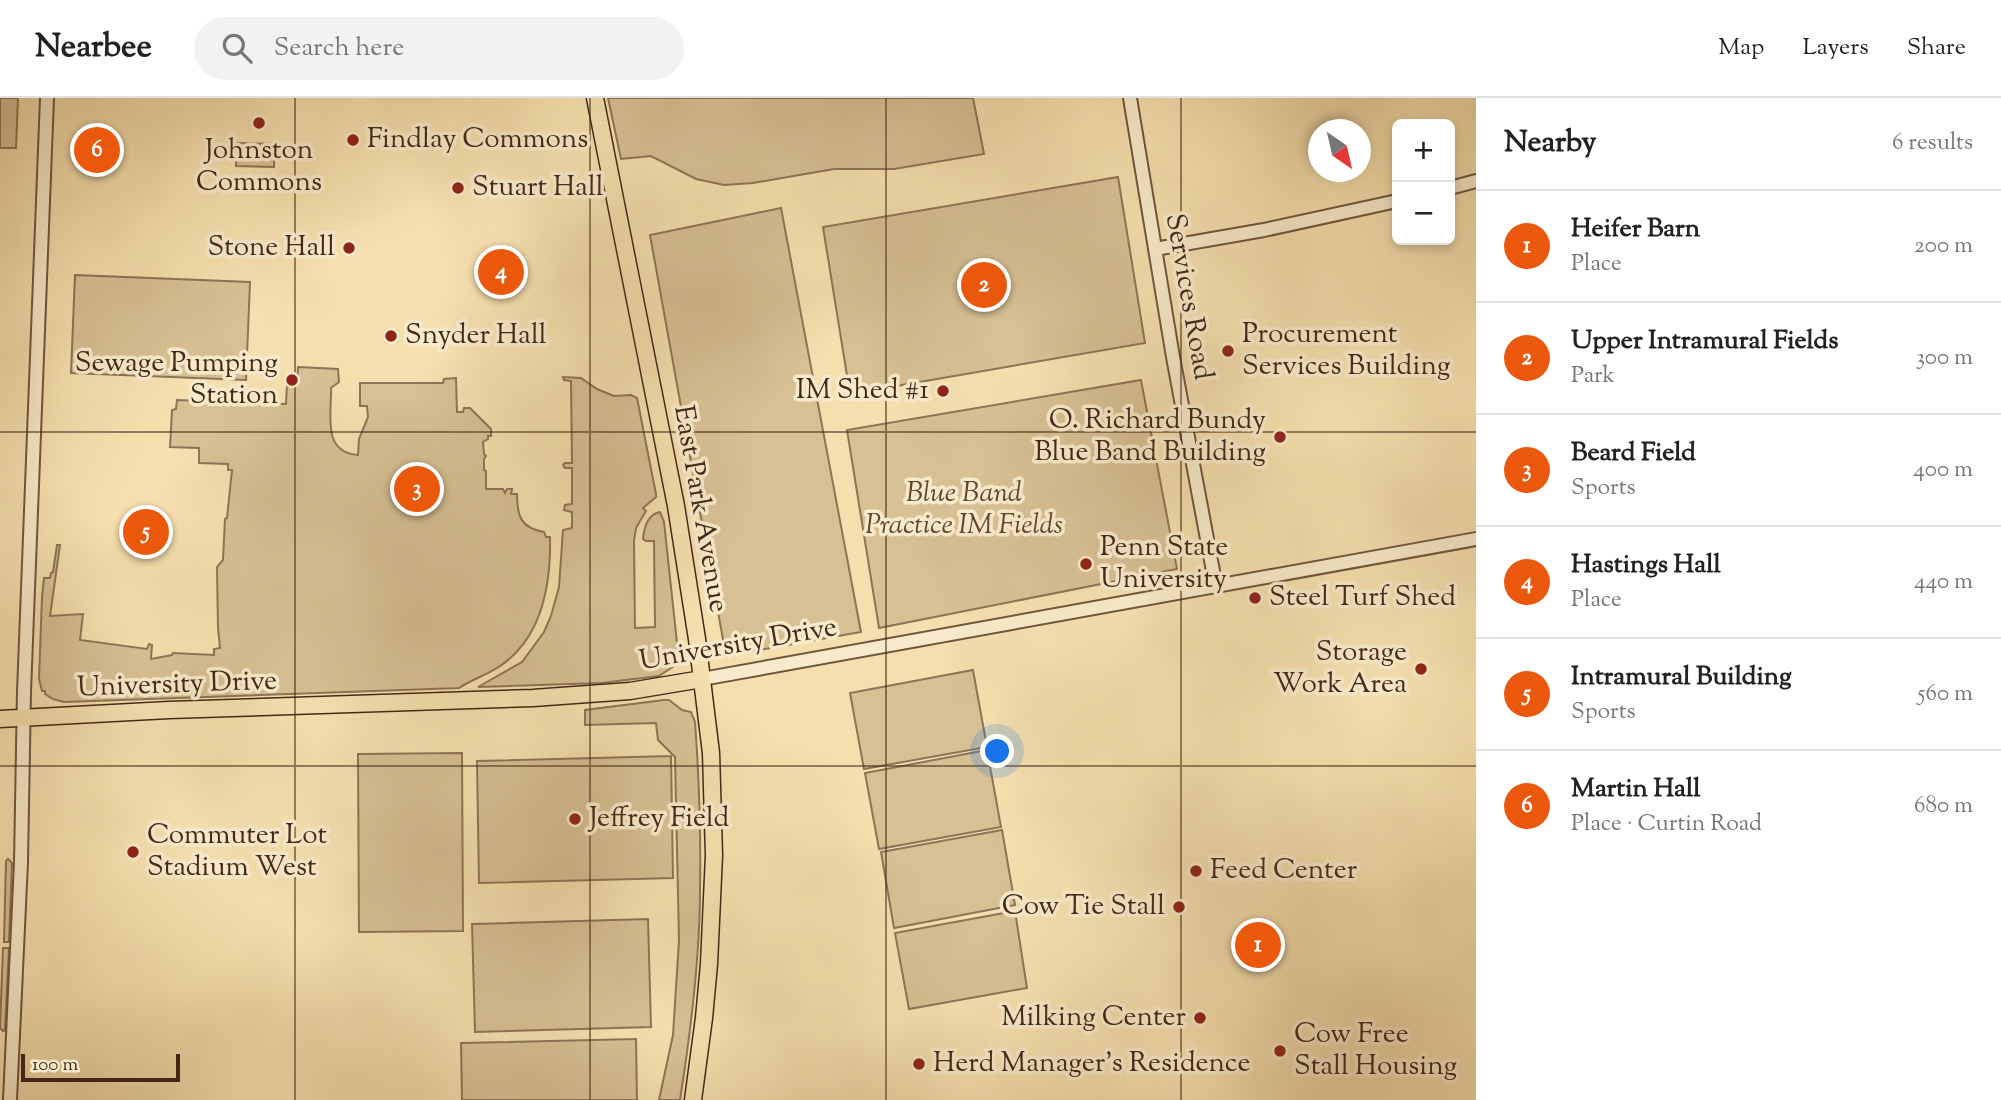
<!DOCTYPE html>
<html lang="en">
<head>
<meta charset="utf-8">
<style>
  body { margin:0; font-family:"Sorts Mill Goudy",serif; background:#f2f2f2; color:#222 }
  .controls { position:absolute; right:21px; top:21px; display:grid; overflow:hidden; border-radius:10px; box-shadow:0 4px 10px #0003 }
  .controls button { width:63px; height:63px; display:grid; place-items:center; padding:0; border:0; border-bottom:2px solid #e0e0e0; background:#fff; color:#222; font:35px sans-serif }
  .compass { position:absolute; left:1308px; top:21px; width:63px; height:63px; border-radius:50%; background:#fff; box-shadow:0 4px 10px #0003; rotate:146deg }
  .scale { position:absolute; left:21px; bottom:18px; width:159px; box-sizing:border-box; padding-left:7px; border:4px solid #442817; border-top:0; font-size:19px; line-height:24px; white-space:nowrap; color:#442817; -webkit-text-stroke:5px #f8eaca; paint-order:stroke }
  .you { position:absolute; left:998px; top:654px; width:24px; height:24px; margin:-18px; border:5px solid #fff; border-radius:50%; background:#1a73e8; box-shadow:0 0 0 10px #1a73e833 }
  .badge { display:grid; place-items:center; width:46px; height:46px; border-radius:50%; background:#ea580c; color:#fff; font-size:23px; font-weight:700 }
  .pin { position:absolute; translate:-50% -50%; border:4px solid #fff; box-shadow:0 2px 7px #0006 }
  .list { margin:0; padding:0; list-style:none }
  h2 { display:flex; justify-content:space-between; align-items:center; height:91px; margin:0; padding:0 28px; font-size:30px }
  h2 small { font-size:23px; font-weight:400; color:#767676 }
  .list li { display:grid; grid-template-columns:46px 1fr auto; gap:21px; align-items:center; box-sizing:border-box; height:112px; padding:0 28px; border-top:2px solid #e0e0e0 }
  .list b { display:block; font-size:26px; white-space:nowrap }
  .list p { margin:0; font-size:23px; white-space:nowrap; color:#767676 }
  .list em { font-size:23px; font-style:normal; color:#767676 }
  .icon { flex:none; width:38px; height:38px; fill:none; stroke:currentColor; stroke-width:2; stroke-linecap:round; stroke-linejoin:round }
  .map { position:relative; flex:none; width:1476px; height:1002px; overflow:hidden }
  header { display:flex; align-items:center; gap:42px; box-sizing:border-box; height:98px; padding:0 35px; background:#fff; border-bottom:2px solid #e0e0e0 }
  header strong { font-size:33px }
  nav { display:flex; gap:38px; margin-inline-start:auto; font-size:24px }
  .search { width:490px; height:63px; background:#f2f2f2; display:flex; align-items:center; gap:18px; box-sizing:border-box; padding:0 24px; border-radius:38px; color:#767676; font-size:26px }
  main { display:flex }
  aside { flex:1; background:#fff }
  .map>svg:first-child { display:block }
  .green { fill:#d7c094; stroke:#8e7456; stroke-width:2 }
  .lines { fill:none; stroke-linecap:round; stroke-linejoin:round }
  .minor-casing { stroke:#70563d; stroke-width:16 }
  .major-casing { stroke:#442817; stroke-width:19 }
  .minor { stroke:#f8eaca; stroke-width:12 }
  .major { stroke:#f5dfae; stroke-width:16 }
  .grid { fill:none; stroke:#442817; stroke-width:2; stroke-opacity:0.55 }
  .poi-dot { fill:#8f2418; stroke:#f8eaca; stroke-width:2.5 }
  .labels { text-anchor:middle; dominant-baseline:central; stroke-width:7; stroke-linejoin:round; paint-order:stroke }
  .poi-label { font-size:28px; fill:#442817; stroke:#f8eaca; text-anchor:start }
  .street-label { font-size:28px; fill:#442817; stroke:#f8eaca }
  .park-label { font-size:28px; font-style:italic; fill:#614630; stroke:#f8eaca }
</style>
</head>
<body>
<header>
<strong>Nearbee</strong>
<div class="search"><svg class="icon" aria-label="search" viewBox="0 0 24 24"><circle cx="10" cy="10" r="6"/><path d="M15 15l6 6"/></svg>Search here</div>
<nav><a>Map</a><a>Layers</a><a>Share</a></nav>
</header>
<main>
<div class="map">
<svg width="1476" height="1002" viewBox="0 0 1476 1002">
  <rect width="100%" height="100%" fill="#f5dfae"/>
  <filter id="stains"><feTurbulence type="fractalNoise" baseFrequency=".00286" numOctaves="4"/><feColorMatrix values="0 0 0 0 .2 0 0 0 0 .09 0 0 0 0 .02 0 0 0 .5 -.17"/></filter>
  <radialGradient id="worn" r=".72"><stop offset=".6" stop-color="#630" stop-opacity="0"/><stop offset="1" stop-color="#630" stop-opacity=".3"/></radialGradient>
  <path class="green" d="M 0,0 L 18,0 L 16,50 L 0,50 Z
    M 608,0 L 973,0 L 984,56 L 894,71 L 834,71 L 753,85 L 724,87 L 696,81 L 651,58 L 621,61 Z
    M 237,45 L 275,46 L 274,69 L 236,68 Z
    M 1118,79 L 1145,245 L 850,296 L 823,129 Z
    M 781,110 L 861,534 L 726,558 L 650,137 Z
    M 75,177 L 250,184 L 246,282 L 71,275 Z
    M 298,269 L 338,271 L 339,284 L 331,290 C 332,315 321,354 358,357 L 359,341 L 368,319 L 367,308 L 360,308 L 360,285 L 443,285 L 444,281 L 456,280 L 457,314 L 463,314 L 464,310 L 470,310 L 491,331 L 491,338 L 488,338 L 488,341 L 483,344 L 484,356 L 486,358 L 484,361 L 484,372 L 486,373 L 486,391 L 503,391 L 505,395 L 507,391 L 512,391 L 511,396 L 517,396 C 517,417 520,430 544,434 L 546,439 L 550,439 C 551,487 542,542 497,570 C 486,577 471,582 459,590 L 64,604 L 53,601 L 45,596 L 45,593 L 42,593 L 39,581 L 42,499 L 44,480 L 50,480 L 51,475 L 53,474 L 57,447 L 60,447 L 50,518 L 83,516 L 80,542 L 147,551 L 149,546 L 152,547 L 151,561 L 172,557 L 173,555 L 214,557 L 214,551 L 220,550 L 218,530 L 217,469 L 223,462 L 225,421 L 227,420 L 232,372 L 228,372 L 228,366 L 199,365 L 199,350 L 170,349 L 172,312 L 176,311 L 177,302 L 286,306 L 287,286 L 297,286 Z
    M 563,279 L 581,280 L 597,291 L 614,298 L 631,297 L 637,300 L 656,396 L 656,399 L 643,410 L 646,413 L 636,430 L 634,443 L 635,530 L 655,529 L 654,443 L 646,443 L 643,441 C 644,430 648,416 660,414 L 664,424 L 678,554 L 677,563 L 674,568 L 659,578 L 601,585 L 478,589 L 522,564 L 544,534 L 551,518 L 559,489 L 563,432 L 572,430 L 572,414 L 564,412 L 565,407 L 572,406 L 572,370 L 565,370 L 563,367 L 565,365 L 572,365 L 571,283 L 564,282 Z
    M 1141,282 L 1177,471 L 879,530 L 847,332 Z
    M 973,572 L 987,649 L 864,671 L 850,595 Z
    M 664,602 L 669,602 L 682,612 L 691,614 L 695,624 C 699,679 701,734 700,790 C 700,861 691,932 680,1002 L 659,1002 L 673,937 L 679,842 L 675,659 L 658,642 L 656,625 L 585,627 L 585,612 Z
    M 987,652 L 1001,729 L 879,751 L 865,675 Z
    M 462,655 L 463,833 L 359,834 L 358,656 Z
    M 671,658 L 673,780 L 479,785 L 477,663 Z
    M 1002,732 L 1015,807 L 894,830 L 881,754 Z
    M 8,761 L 12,765 L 9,844 L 4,844 L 6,763 Z
    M 1015,813 L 1027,890 L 909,911 L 895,835 Z
    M 648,821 L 651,929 L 475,934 L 472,826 Z
    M 3,850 L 9,850 L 5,932 L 3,933 L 0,930 Z
    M 636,941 L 637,1002 L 462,1002 L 461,945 Z"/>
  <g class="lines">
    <g class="minor-casing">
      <path id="minor" d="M 1130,0 L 1173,259 L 1216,489
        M 1450,90 L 1476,83
        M 1155,151 L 1264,132 L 1397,103
        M 702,581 L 1476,441
        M 10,1002 L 21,764 L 24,594 L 47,0"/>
    </g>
    <g class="major-casing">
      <path id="major" d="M 595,0 L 676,408 L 697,541 L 711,655 L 714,757 L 709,866 L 704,920 L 693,1002
        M 0,621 L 169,612 L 533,600 L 630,593 L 702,581"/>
    </g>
    <use href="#minor" class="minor"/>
    <use href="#major" class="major"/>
  </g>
  <path class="grid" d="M 295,0 L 295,1002M 590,0 L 590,1002M 886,0 L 886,1002M 1181,0 L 1181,1002M 0,334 L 1476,334M 0,668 L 1476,668"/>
  <g class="poi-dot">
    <circle cx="259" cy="25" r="7"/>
    <circle cx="353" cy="42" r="7"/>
    <circle cx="458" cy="90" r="7"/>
    <circle cx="349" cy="150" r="7"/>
    <circle cx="391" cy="238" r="7"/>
    <circle cx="1228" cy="253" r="7"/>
    <circle cx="292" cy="282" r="7"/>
    <circle cx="943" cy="293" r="7"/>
    <circle cx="1280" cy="339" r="7"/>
    <circle cx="1086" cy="466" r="7"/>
    <circle cx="1255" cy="500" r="7"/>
    <circle cx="1421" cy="571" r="7"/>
    <circle cx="575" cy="721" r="7"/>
    <circle cx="133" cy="754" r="7"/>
    <circle cx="1196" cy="773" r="7"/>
    <circle cx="1179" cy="809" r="7"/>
    <circle cx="1200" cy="920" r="7"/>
    <circle cx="1280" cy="953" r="7"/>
    <circle cx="919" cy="966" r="7"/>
  </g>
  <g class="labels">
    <g class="poi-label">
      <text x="367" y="42">Findlay Commons</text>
      <text x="259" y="53" text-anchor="middle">Johnston<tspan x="259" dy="32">Commons</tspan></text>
      <text x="472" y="90">Stuart Hall</text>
      <text x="335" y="150" text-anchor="end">Stone Hall</text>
      <text x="1242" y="237">Procurement<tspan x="1242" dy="32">Services Building</tspan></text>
      <text x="405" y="238">Snyder Hall</text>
      <text x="278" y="266" text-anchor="end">Sewage Pumping<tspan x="278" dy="32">Station</tspan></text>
      <text x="929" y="293" text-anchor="end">IM Shed #1</text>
      <text x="1266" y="323" text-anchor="end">O. Richard Bundy<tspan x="1266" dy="32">Blue Band Building</tspan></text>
      <text x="1100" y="450">Penn State<tspan x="1100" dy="32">University</tspan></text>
      <text x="1269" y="500">Steel Turf Shed</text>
      <text x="1407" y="555" text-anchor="end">Storage<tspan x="1407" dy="32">Work Area</tspan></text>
      <text x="589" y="721">Jeffrey Field</text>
      <text x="147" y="738">Commuter Lot<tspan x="147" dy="32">Stadium West</tspan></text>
      <text x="1210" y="773">Feed Center</text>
      <text x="1165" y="809" text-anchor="end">Cow Tie Stall</text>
      <text x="1186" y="920" text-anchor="end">Milking Center</text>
      <text x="1294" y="937">Cow Free<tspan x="1294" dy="32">Stall Housing</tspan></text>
      <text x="933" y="966">Herd Manager's Residence</text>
    </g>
    <g class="street-label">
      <text transform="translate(1188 199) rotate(80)">Services Road</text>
      <text transform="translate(700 411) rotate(80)">East Park Avenue</text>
      <text transform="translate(738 547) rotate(-10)">University Drive</text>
      <text transform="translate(177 587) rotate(-2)">University Drive</text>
    </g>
    <g class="park-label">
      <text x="964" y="396">Blue Band<tspan x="964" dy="32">Practice IM Fields</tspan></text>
    </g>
  </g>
  <rect width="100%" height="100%" filter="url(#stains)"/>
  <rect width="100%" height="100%" fill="url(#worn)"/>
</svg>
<div class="controls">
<button>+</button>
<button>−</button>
</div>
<svg class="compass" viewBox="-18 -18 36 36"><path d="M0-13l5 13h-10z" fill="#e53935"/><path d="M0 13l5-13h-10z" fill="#767676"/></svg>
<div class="scale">100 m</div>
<div class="you"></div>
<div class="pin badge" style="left:1258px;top:847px">1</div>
<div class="pin badge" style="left:984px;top:187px">2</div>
<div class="pin badge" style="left:417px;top:391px">3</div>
<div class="pin badge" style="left:501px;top:174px">4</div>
<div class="pin badge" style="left:146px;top:434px">5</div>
<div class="pin badge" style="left:97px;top:52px">6</div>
</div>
<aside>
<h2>Nearby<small>6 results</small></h2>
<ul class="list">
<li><span class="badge">1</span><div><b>Heifer Barn</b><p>Place</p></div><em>200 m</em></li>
<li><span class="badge">2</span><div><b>Upper Intramural Fields</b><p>Park</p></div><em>300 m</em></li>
<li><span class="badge">3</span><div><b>Beard Field</b><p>Sports</p></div><em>400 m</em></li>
<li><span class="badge">4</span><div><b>Hastings Hall</b><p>Place</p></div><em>440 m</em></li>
<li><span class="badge">5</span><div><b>Intramural Building</b><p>Sports</p></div><em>560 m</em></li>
<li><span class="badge">6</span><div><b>Martin Hall</b><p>Place · Curtin Road</p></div><em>680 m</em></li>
</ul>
</aside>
</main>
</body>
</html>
